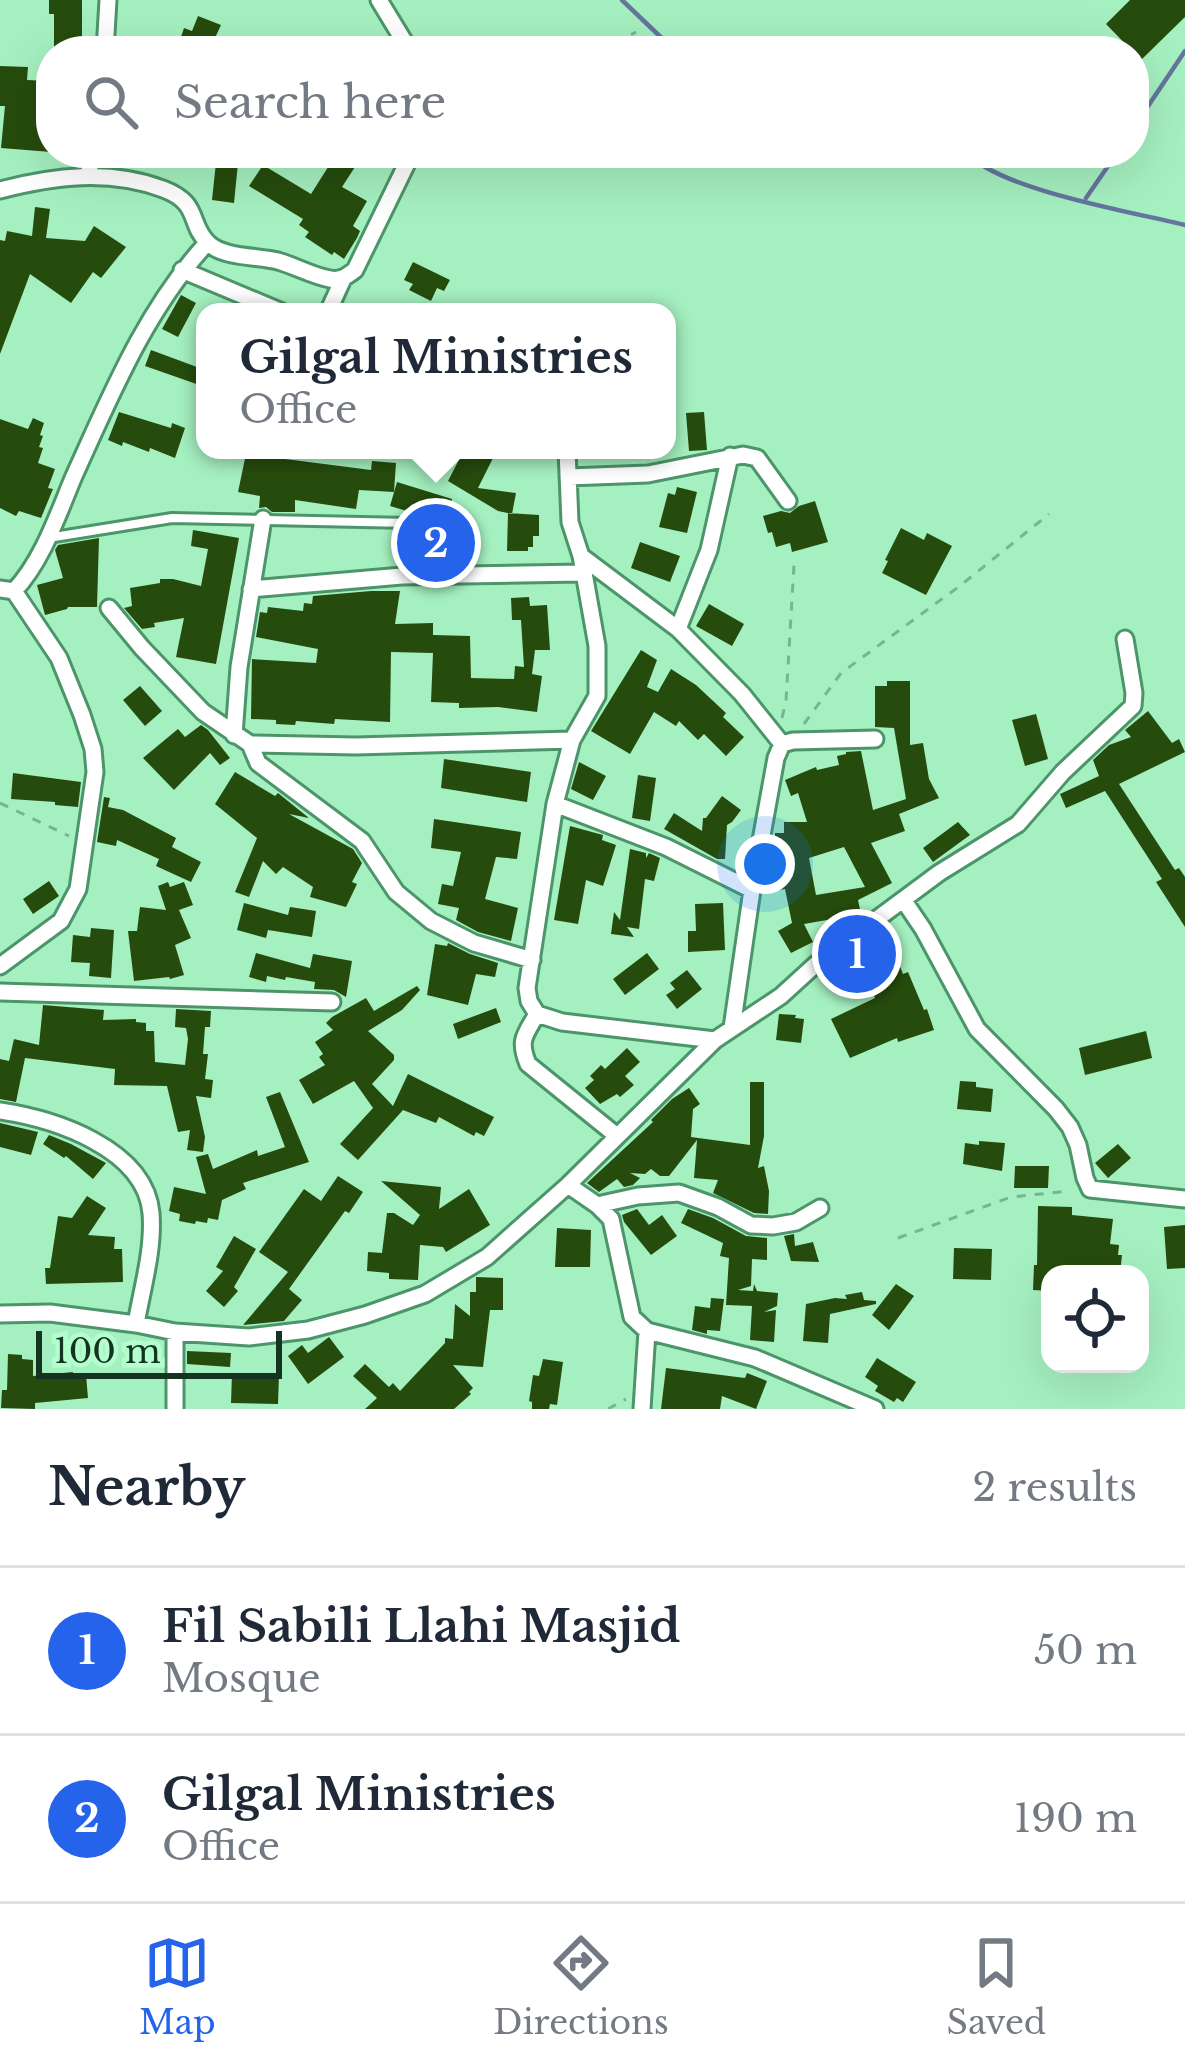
<!DOCTYPE html>
<html lang="en">
<head>
<meta charset="utf-8">
<style>
  body { margin:0; font-family:"Libre Baskerville",serif; background:#f2f2f3; color:#1f2937 }
  .controls { position:absolute; right:36px; bottom:36px; display:grid; overflow:hidden; border-radius:24px; box-shadow:0 12px 48px #0002 }
  .controls button { width:108px; height:108px; display:grid; place-items:center; padding:0; border:0; border-bottom:3px solid #e0e1e3; background:#fff; color:#1f2937; font:60px sans-serif }
  .scale { position:absolute; left:36px; bottom:30px; width:246px; box-sizing:border-box; padding-left:12px; border:6px solid #143321; border-top:0; font-size:33px; line-height:42px; white-space:nowrap; color:#143321; -webkit-text-stroke:9px #b2fecd; paint-order:stroke }
  .you { position:absolute; left:765px; top:864px; width:42px; height:42px; margin:-30px; border:9px solid #fff; border-radius:50%; background:#1a73e8; box-shadow:0 0 0 18px #1a73e833 }
  .badge { display:grid; place-items:center; width:78px; height:78px; border-radius:50%; background:#2563eb; color:#fff; font-size:39px; font-weight:700 }
  .pin { position:absolute; translate:-50% -50%; border:6px solid #fff; box-shadow:0 3px 12px #0006 }
  .popup { position:absolute; left:196px; top:303px; width:480px; height:156px; box-sizing:border-box; display:grid; place-content:center; border-radius:24px; background:#fff; filter:drop-shadow(0 3px 9px #0005); font-size:39px; white-space:nowrap; color:#747a83 }
  .popup b { font-size:45px; color:#1f2937 }
  .popup::after { content:''; position:absolute; left:50%; top:100%; margin-left:-24px; border:24px solid transparent; border-top-color:#fff }
  .list { margin:0; padding:0; list-style:none }
  h2 { display:flex; justify-content:space-between; align-items:center; height:156px; margin:0; padding:0 48px; font-size:51px }
  h2 small { font-size:39px; font-weight:400; color:#747a83 }
  .list li { display:grid; grid-template-columns:78px 1fr auto; gap:36px; align-items:center; box-sizing:border-box; height:168px; padding:0 48px; border-top:3px solid #e0e1e3 }
  .list b { display:block; font-size:45px; white-space:nowrap }
  .list p { margin:0; font-size:39px; white-space:nowrap; color:#747a83 }
  .list em { font-size:39px; font-style:normal; color:#747a83 }
  .icon { flex:none; width:66px; height:66px; fill:none; stroke:currentColor; stroke-width:2; stroke-linecap:round; stroke-linejoin:round }
  .map { position:relative; flex:none; width:1185px; height:1409px; overflow:hidden }
  .search { position:absolute; background:#fff; box-shadow:0 12px 48px #0002; left:36px; right:36px; top:36px; height:132px; display:flex; align-items:center; gap:30px; box-sizing:border-box; padding:0 42px; border-radius:48px; color:#747a83; font-size:45px }
  .sheet { height:492px; background:#fff }
  nav { display:flex; justify-content:space-around; align-items:center; box-sizing:border-box; height:168px; border-top:3px solid #e0e1e3; background:#fff; font-size:33px; color:#747a83 }
  nav a { display:grid; justify-items:center; gap:6px }
  nav .on { color:#2563eb }
  .map>svg:first-child { display:block }
  .lines { fill:none; stroke-linecap:round; stroke-linejoin:round }
  .stream { stroke:#64759e; stroke-width:4.5 }
  .building { fill:#264c0d; fill-rule:evenodd }
  .lane-casing { stroke:#4c956a; stroke-width:14 }
  .street-casing { stroke:#4c956a; stroke-width:21 }
  .path { stroke:#77b58e; stroke-width:3; stroke-dasharray:9 9; stroke-linecap:butt }
  .lane { stroke:#fff; stroke-width:8 }
  .street { stroke:#fff; stroke-width:15 }
</style>
</head>
<body>
<div class="map">
<svg width="1185" height="1409" viewBox="0 0 1185 1409">
  <rect width="100%" height="100%" fill="#a5f0c0"/>
  <g class="lines">
    <path class="stream" d="M 622,0 L 669,45 L 688,51
      M 1134,127 L 1185,51
      M 968,153 C 996,189 1137,213 1185,225
      M 1086,198 L 1117,153"/>
  </g>
  <path class="building" d="M 49,0 L 82,0 L 82,51 L 54,51 L 54,14 L 49,14 Z
    M 1130,0 L 1185,0 L 1185,17 L 1141,60 L 1106,24 Z
    M 198,16 L 221,25 L 209,51 L 186,51 L 188,44 L 180,40 L 184,28 L 192,31 Z
    M 0,66 L 28,67 L 27,80 L 51,81 L 51,152 L 1,148 L 5,106 L 0,106 Z
    M 217,153 L 239,153 L 234,203 L 212,200 Z
    M 337,153 L 364,153 L 342,187 L 367,201 L 353,226 L 360,231 L 357,238 L 344,259 L 334,252 L 332,255 L 305,237 L 309,232 L 299,225 L 303,219 L 249,186 L 263,165 L 311,194 Z
    M 35,207 L 50,209 L 46,238 L 85,241 L 94,226 L 126,247 L 101,278 L 93,272 L 71,303 L 30,274 L 0,354 L 0,240 L 5,241 L 7,231 L 32,236 Z
    M 413,262 L 450,280 L 444,291 L 437,288 L 431,301 L 409,290 L 413,284 L 404,280 Z
    M 181,295 L 196,303 L 178,337 L 162,329 Z
    M 151,350 L 205,370 L 205,387 L 145,366 Z
    M 119,412 L 171,428 L 172,423 L 185,428 L 175,458 L 150,448 L 149,452 L 123,442 L 122,446 L 108,440 Z
    M 704,412 L 707,450 L 689,451 L 686,413 Z
    M 33,418 L 44,423 L 40,435 L 43,436 L 39,447 L 43,448 L 38,463 L 55,469 L 48,488 L 53,489 L 41,518 L 19,511 L 16,516 L 0,508 L 0,419 L 28,429 Z
    M 464,450 L 497,450 L 478,488 L 516,493 L 512,514 L 498,511 L 448,481 Z
    M 246,454 L 371,470 L 372,461 L 396,463 L 394,492 L 359,490 L 356,509 L 295,500 L 295,512 L 272,512 L 266,507 L 259,508 L 260,496 L 238,492 Z
    M 397,482 L 452,499 L 444,559 L 421,556 L 427,517 L 390,506 Z
    M 677,487 L 697,492 L 687,533 L 659,527 L 668,493 L 675,495 Z
    M 815,501 L 828,542 L 792,552 L 790,543 L 776,547 L 772,532 L 768,533 L 763,516 L 781,511 L 790,513 L 799,506 Z
    M 508,513 L 539,515 L 539,536 L 533,536 L 533,547 L 528,547 L 528,551 L 507,551 Z
    M 901,528 L 924,540 L 927,533 L 952,546 L 926,595 L 882,573 L 888,561 L 885,560 Z
    M 193,530 L 239,538 L 216,664 L 176,657 L 184,618 L 154,623 L 155,627 L 142,629 L 124,608 L 132,606 L 130,588 L 160,583 L 160,579 L 173,579 L 201,586 L 208,549 L 191,546 Z
    M 99,538 L 97,607 L 68,607 L 67,609 L 45,615 L 37,585 L 63,578 L 55,550 L 58,545 Z
    M 640,542 L 680,556 L 670,582 L 631,568 Z
    M 371,591 L 400,591 L 395,624 L 433,623 L 433,635 L 470,636 L 471,678 L 514,679 L 515,666 L 524,667 L 521,620 L 512,620 L 511,598 L 529,597 L 530,606 L 547,605 L 550,650 L 535,650 L 532,674 L 542,676 L 537,712 L 498,707 L 459,708 L 459,703 L 431,702 L 433,653 L 391,652 L 390,722 L 335,719 L 334,724 L 296,721 L 295,725 L 276,724 L 276,720 L 251,719 L 252,659 L 316,663 L 318,649 L 256,637 L 260,612 L 267,613 L 268,607 L 303,611 L 304,603 L 312,604 L 313,596 Z
    M 709,604 L 744,624 L 732,646 L 696,626 Z
    M 641,650 L 657,660 L 647,687 L 658,692 L 671,669 L 696,685 L 726,713 L 723,717 L 744,737 L 726,756 L 704,734 L 698,740 L 679,721 L 676,726 L 654,712 L 630,754 L 591,731 Z
    M 887,681 L 910,681 L 910,745 L 923,743 L 929,779 L 939,798 L 899,814 L 905,831 L 871,843 L 892,883 L 858,900 L 861,914 L 804,924 L 813,942 L 791,953 L 778,931 L 792,923 L 785,889 L 774,891 L 769,865 L 769,861 L 775,860 L 775,833 L 784,833 L 784,822 L 807,822 L 798,793 L 791,796 L 785,780 L 816,767 L 817,770 L 839,765 L 837,756 L 846,754 L 846,752 L 861,751 L 873,810 L 906,799 L 894,728 L 875,727 L 875,686 L 887,686 ZM 844,847 L 865,887 L 816,895 L 809,858 Z
    M 140,686 L 162,711 L 145,726 L 123,700 Z
    M 1148,711 L 1172,743 L 1179,739 L 1185,752 L 1119,784 L 1175,870 L 1179,868 L 1185,877 L 1185,927 L 1156,882 L 1162,879 L 1105,791 L 1066,808 L 1060,794 L 1099,776 L 1093,760 L 1109,745 L 1131,737 L 1125,730 Z
    M 1036,714 L 1048,759 L 1025,766 L 1012,720 Z
    M 201,725 L 208,730 L 230,758 L 220,765 L 210,753 L 174,790 L 143,758 L 178,729 L 185,737 Z
    M 444,759 L 531,772 L 527,802 L 441,788 Z
    M 579,762 L 606,776 L 593,800 L 571,789 Z
    M 235,772 L 275,796 L 278,793 L 309,818 L 289,814 L 353,849 L 362,863 L 352,882 L 357,884 L 346,907 L 310,897 L 313,887 L 283,867 L 276,874 L 263,861 L 249,897 L 235,892 L 257,838 L 215,804 Z
    M 13,773 L 81,782 L 78,807 L 55,805 L 55,802 L 11,799 Z
    M 638,775 L 656,778 L 650,821 L 632,818 Z
    M 722,796 L 741,810 L 732,822 L 727,825 L 725,859 L 717,859 L 664,829 L 674,813 L 702,831 L 703,818 L 706,818 Z
    M 104,797 L 110,798 L 108,807 L 123,810 L 176,838 L 172,847 L 201,862 L 191,882 L 156,866 L 159,859 L 117,840 L 116,846 L 97,842 Z
    M 434,819 L 521,832 L 517,859 L 496,857 L 485,899 L 518,908 L 511,941 L 478,932 L 456,920 L 459,908 L 438,904 L 442,884 L 453,886 L 461,852 L 431,848 Z
    M 958,822 L 970,835 L 933,862 L 923,848 Z
    M 570,826 L 603,835 L 602,840 L 616,845 L 603,886 L 586,880 L 578,924 L 554,920 Z
    M 630,849 L 646,853 L 646,858 L 649,853 L 660,858 L 654,881 L 645,879 L 639,929 L 627,927 L 634,937 L 611,934 L 614,912 L 620,920 Z
    M 49,881 L 59,896 L 33,914 L 23,899 Z
    M 168,882 L 170,887 L 184,882 L 193,905 L 179,910 L 191,938 L 175,945 L 184,975 L 170,979 L 169,977 L 134,981 L 128,931 L 137,931 L 140,907 L 166,910 L 158,886 Z
    M 244,903 L 288,915 L 290,907 L 316,911 L 312,937 L 268,930 L 266,938 L 237,930 Z
    M 723,903 L 725,950 L 688,952 L 688,931 L 696,931 L 695,904 Z
    M 91,928 L 114,930 L 111,978 L 89,976 L 90,963 L 71,962 L 73,935 L 90,937 Z
    M 884,934 L 887,942 L 890,941 L 903,974 L 908,972 L 924,1010 L 927,1009 L 934,1030 L 898,1042 L 897,1038 L 850,1058 L 831,1019 L 875,998 L 864,972 L 855,975 L 848,955 L 869,940 Z
    M 448,943 L 470,954 L 498,963 L 495,977 L 476,974 L 468,1005 L 427,995 L 435,944 L 447,946 Z
    M 256,953 L 310,968 L 313,954 L 352,961 L 346,997 L 334,990 L 314,989 L 315,982 L 286,977 L 285,980 L 267,976 L 266,982 L 249,977 Z
    M 647,953 L 659,969 L 625,995 L 613,979 Z
    M 687,970 L 702,989 L 677,1009 L 666,995 L 675,989 L 670,983 Z
    M 417,986 L 420,990 L 402,1010 L 368,1031 L 394,1055 L 394,1060 L 372,1084 L 393,1106 L 408,1074 L 494,1117 L 484,1136 L 476,1132 L 474,1136 L 439,1117 L 436,1123 L 403,1110 L 358,1160 L 340,1144 L 373,1108 L 354,1081 L 313,1104 L 299,1080 L 325,1065 L 319,1057 L 323,1054 L 315,1042 L 333,1030 L 326,1023 L 332,1017 L 366,998 L 374,1011 Z
    M 43,1005 L 104,1010 L 103,1020 L 136,1019 L 136,1022 L 146,1023 L 146,1031 L 154,1031 L 155,1062 L 185,1065 L 188,1039 L 186,1028 L 175,1027 L 176,1009 L 211,1011 L 210,1027 L 205,1027 L 203,1054 L 208,1054 L 205,1079 L 213,1080 L 211,1098 L 196,1096 L 205,1137 L 203,1152 L 187,1150 L 190,1130 L 178,1132 L 167,1086 L 114,1085 L 115,1069 L 25,1058 L 16,1102 L 0,1099 L 0,1059 L 9,1061 L 14,1039 L 39,1045 Z
    M 496,1008 L 501,1022 L 458,1039 L 453,1024 Z
    M 779,1014 L 796,1015 L 795,1018 L 804,1019 L 801,1043 L 776,1040 Z
    M 1146,1031 L 1152,1058 L 1085,1075 L 1079,1048 Z
    M 627,1048 L 640,1062 L 625,1076 L 634,1085 L 620,1097 L 617,1094 L 600,1104 L 585,1088 L 594,1080 L 590,1076 L 601,1065 L 605,1069 Z
    M 960,1081 L 976,1082 L 976,1087 L 993,1089 L 991,1112 L 957,1109 Z
    M 750,1082 L 764,1082 L 764,1136 L 758,1168 L 764,1166 L 769,1191 L 768,1214 L 754,1213 L 713,1193 L 718,1180 L 694,1178 L 697,1140 L 669,1176 L 660,1176 L 651,1169 L 645,1174 L 630,1173 L 640,1178 L 633,1185 L 624,1187 L 617,1179 L 599,1192 L 587,1183 L 653,1122 L 651,1120 L 672,1099 L 689,1088 L 700,1104 L 693,1109 L 691,1137 L 750,1145 Z
    M 280,1092 L 309,1162 L 243,1183 L 246,1189 L 222,1200 L 218,1220 L 208,1218 L 207,1223 L 196,1221 L 195,1224 L 179,1221 L 180,1214 L 169,1211 L 174,1187 L 206,1194 L 196,1157 L 208,1154 L 213,1169 L 257,1150 L 258,1156 L 285,1147 L 266,1097 Z
    M 0,1123 L 38,1132 L 31,1155 L 0,1147 Z
    M 49,1135 L 71,1144 L 106,1163 L 93,1179 L 66,1156 L 64,1158 L 43,1144 Z
    M 979,1141 L 1005,1143 L 1002,1171 L 963,1164 L 965,1143 L 979,1145 Z
    M 1118,1144 L 1131,1158 L 1108,1178 L 1095,1163 Z
    M 1015,1166 L 1049,1166 L 1048,1188 L 1014,1188 Z
    M 338,1176 L 363,1192 L 349,1213 L 345,1211 L 289,1289 L 302,1300 L 284,1321 L 243,1325 L 288,1272 L 259,1252 L 304,1189 L 321,1201 Z
    M 381,1181 L 441,1187 L 439,1209 L 469,1189 L 490,1225 L 446,1252 L 443,1247 L 420,1245 L 418,1280 L 389,1279 L 389,1273 L 367,1271 L 368,1252 L 382,1253 L 387,1213 L 394,1213 L 413,1225 L 420,1215 Z
    M 87,1196 L 106,1208 L 88,1235 L 115,1237 L 114,1249 L 122,1249 L 123,1282 L 46,1284 L 45,1268 L 50,1268 L 58,1216 L 72,1218 Z
    M 1038,1206 L 1072,1207 L 1072,1215 L 1113,1219 L 1110,1244 L 1119,1245 L 1118,1255 L 1122,1255 L 1120,1274 L 1050,1274 L 1050,1291 L 1033,1290 L 1034,1265 L 1037,1265 Z
    M 637,1209 L 649,1225 L 662,1215 L 677,1236 L 651,1255 L 624,1222 L 622,1215 Z
    M 688,1209 L 713,1218 L 746,1236 L 767,1238 L 767,1260 L 752,1259 L 751,1286 L 738,1290 L 753,1291 L 754,1284 L 757,1291 L 778,1293 L 777,1306 L 764,1312 L 776,1310 L 774,1342 L 750,1340 L 752,1306 L 726,1305 L 729,1258 L 720,1256 L 723,1243 L 681,1223 Z
    M 1185,1225 L 1185,1268 L 1167,1269 L 1164,1227 Z
    M 557,1228 L 591,1230 L 590,1267 L 555,1267 Z
    M 794,1234 L 795,1246 L 813,1242 L 819,1262 L 791,1261 L 784,1236 Z
    M 234,1236 L 256,1249 L 234,1287 L 238,1291 L 224,1307 L 206,1291 L 223,1271 L 216,1267 Z
    M 954,1248 L 992,1249 L 991,1280 L 953,1279 Z
    M 476,1277 L 503,1278 L 503,1310 L 490,1310 L 483,1367 L 453,1365 L 473,1388 L 469,1392 L 471,1394 L 454,1409 L 365,1409 L 377,1398 L 353,1376 L 365,1364 L 389,1387 L 393,1383 L 400,1391 L 445,1343 L 445,1338 L 453,1339 L 455,1304 L 470,1316 L 470,1292 L 476,1292 Z
    M 896,1284 L 914,1296 L 889,1330 L 872,1315 Z
    M 862,1292 L 864,1300 L 876,1301 L 876,1304 L 830,1314 L 828,1343 L 803,1341 L 806,1304 L 835,1298 L 847,1299 L 845,1295 Z
    M 711,1298 L 724,1299 L 720,1331 L 707,1330 L 707,1334 L 692,1330 L 695,1306 L 710,1308 Z
    M 329,1337 L 344,1357 L 308,1384 L 288,1356 L 302,1345 L 308,1353 Z
    M 187,1351 L 231,1353 L 230,1367 L 187,1364 Z
    M 8,1354 L 22,1355 L 22,1359 L 33,1360 L 33,1376 L 73,1372 L 73,1376 L 86,1375 L 88,1398 L 35,1403 L 35,1409 L 1,1408 L 2,1390 L 7,1390 Z
    M 877,1358 L 916,1382 L 903,1402 L 897,1398 L 894,1402 L 875,1391 L 878,1386 L 865,1377 Z
    M 543,1359 L 563,1362 L 557,1405 L 550,1404 L 549,1409 L 532,1409 L 532,1402 L 529,1401 L 533,1375 L 539,1376 Z
    M 666,1368 L 745,1378 L 747,1373 L 767,1381 L 756,1409 L 722,1396 L 720,1409 L 661,1409 Z
    M 232,1373 L 279,1375 L 278,1404 L 231,1403 Z"/>
  <g class="lines">
    <g class="lane-casing">
      <path id="lane" d="M 48,538 L 172,518 L 410,523"/>
    </g>
    <g class="street-casing">
      <path id="street" d="M 379,0 L 410,51
        M 105,51 L 108,0
        M 88,174 L 94,153
        M 0,190 C 54,176 109,169 163,189 C 201,203 188,224 208,243 C 223,258 258,256 278,261 C 295,266 313,276 330,279 C 341,281 347,276 355,270 L 412,153
        M 182,270 L 282,312
        M 328,312 L 343,279
        M 567,450 L 570,522 L 581,556 L 678,629 L 742,694 L 782,744
        M 568,477 L 648,474 L 743,455 L 757,458 L 788,501
        M 581,556 L 597,646 L 597,696 L 572,740 L 555,804 L 527,988 L 529,1001 L 537,1014 L 562,1022 L 715,1040
        M 0,589 L 14,591 C 43,560 58,514 74,476 C 111,395 146,309 207,243
        M 251,589 L 402,576 L 582,573
        M 109,608 L 142,648 L 203,712 L 250,744 L 356,746 L 572,740
        M 678,629 L 709,550 L 730,456
        M 234,735 L 239,667 L 263,519
        M 250,744 L 258,763 L 362,841 L 396,892 L 431,921 L 474,943 L 532,960
        M 555,804 L 666,847 L 752,890
        M 904,901 L 923,929 L 977,1029 L 1056,1109 L 1070,1127 L 1078,1145 L 1085,1178 L 1090,1189 L 1185,1199
        M 0,966 L 61,921 L 78,889 L 95,772 L 93,749 L 82,715 L 59,658 L 14,591
        M 0,992 L 332,1002
        M 537,1014 C 525,1035 518,1040 528,1064 L 617,1136
        M 732,1028 L 752,890 L 776,758 L 782,744 L 793,741 L 875,739
        M 0,1111 C 54,1119 145,1148 151,1213 C 154,1249 142,1289 136,1324
        M 568,1185 L 597,1205 L 611,1219 L 632,1317 L 647,1331 L 755,1358 L 875,1409
        M 597,1205 L 638,1196 L 679,1193 L 718,1207 L 751,1225 L 773,1226 L 796,1222 L 820,1208
        M 0,1314 L 50,1313 L 136,1324 L 175,1332 L 249,1337 L 308,1330 L 365,1315 L 425,1294 L 487,1257 L 568,1185 L 715,1040 L 781,996 L 815,965 L 939,873 L 1018,824 L 1063,772 L 1133,706 L 1134,693 L 1125,639
        M 175,1409 L 175,1332
        M 642,1409 L 647,1331"/>
    </g>
    <path class="path" d="M 599,51 L 636,32
      M 782,718 L 786,701 L 794,565
      M 804,724 L 841,673 L 961,585 L 1049,514
      M 0,803 L 69,836
      M 898,1238 L 1011,1197 L 1070,1191
      M 608,1409 L 626,1399"/>
    <use href="#lane" class="lane"/>
    <use href="#street" class="street"/>
  </g>
</svg>
<div class="controls">
<button><svg class="icon" aria-label="locate" viewBox="0 0 24 24"><circle cx="12" cy="12" r="6"/><path d="M12 2v4M12 18v4M2 12h4M18 12h4"/></svg></button>
</div>
<div class="scale">100 m</div>
<div class="you"></div>
<div class="pin badge" style="left:857px;top:954px">1</div>
<div class="pin badge" style="left:436px;top:543px">2</div>
<div class="popup"><b>Gilgal Ministries</b>Office</div>
<div class="search"><svg class="icon" aria-label="search" viewBox="0 0 24 24"><circle cx="10" cy="10" r="6"/><path d="M15 15l6 6"/></svg>Search here</div>
</div>
<section class="sheet">
<h2>Nearby<small>2 results</small></h2>
<ul class="list">
<li><span class="badge">1</span><div><b>Fil Sabili Llahi Masjid</b><p>Mosque</p></div><em>50 m</em></li>
<li><span class="badge">2</span><div><b>Gilgal Ministries</b><p>Office</p></div><em>190 m</em></li>
</ul>
</section>
<nav>
<a class="on"><svg class="icon" aria-label="map" viewBox="0 0 24 24"><path d="M3 6l6-2 6 2 6-2v14l-6 2-6-2-6 2zM9 4v14M15 6v14"/></svg>Map</a>
<a><svg class="icon" aria-label="directions" viewBox="0 0 24 24"><path d="M12 3l9 9-9 9-9-9zM9 14v-3h6M13 9l2 2-2 2"/></svg>Directions</a>
<a><svg class="icon" aria-label="saved" viewBox="0 0 24 24"><path d="M7 4h10v16l-5-4-5 4z"/></svg>Saved</a>
</nav>
</body>
</html>
